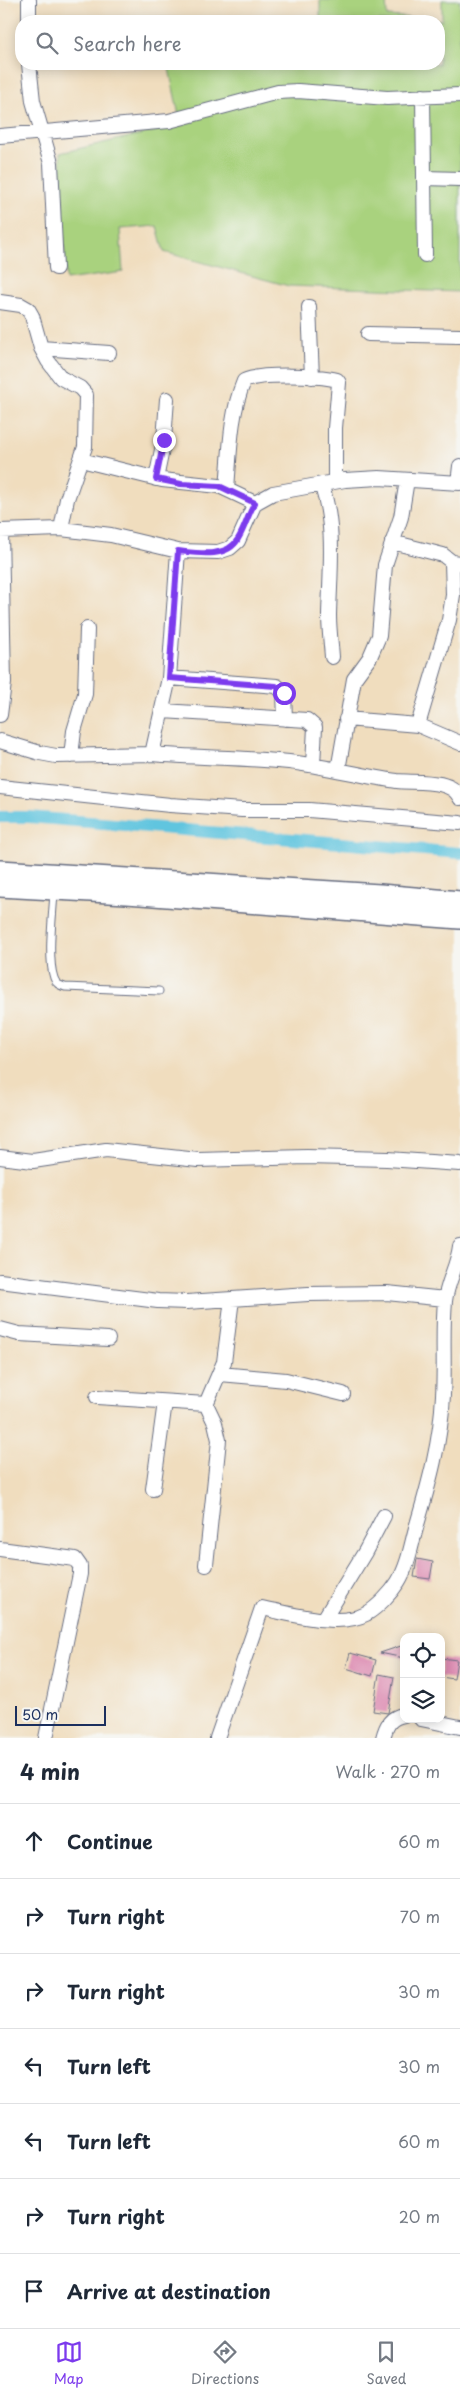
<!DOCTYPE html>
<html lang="en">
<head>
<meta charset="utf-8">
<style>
  body { margin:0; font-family:"Playpen Sans",sans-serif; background:#f2f2f3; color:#1f2937 }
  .controls { position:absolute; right:15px; bottom:15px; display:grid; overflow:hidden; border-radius:10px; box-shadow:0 2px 12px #0003 }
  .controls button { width:45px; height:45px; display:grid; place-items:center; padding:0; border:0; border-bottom:1px solid #e0e1e3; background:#fff; color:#1f2937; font:25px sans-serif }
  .scale { position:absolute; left:15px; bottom:12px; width:91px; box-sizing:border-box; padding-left:5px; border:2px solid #1b2f5e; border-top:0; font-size:14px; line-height:18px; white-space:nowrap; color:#1b2f5e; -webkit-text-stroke:4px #f6f6f2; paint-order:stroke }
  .stop { position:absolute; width:15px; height:15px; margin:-11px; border:4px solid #7c3aed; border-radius:50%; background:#fff }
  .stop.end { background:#7c3aed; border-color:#fff; box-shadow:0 1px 5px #0008 }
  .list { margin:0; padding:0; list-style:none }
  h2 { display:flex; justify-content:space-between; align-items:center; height:65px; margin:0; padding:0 20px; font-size:21px }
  h2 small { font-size:16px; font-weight:400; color:#747a83 }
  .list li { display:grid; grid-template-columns:32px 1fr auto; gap:15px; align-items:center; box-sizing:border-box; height:75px; padding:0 20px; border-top:1px solid #e0e1e3 }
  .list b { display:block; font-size:19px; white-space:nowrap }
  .list em { font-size:16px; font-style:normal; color:#747a83 }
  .icon { flex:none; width:28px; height:28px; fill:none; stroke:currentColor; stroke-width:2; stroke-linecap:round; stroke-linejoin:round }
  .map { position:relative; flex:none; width:460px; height:1738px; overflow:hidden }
  .search { position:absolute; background:#fff; box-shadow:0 2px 12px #0003; left:15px; right:15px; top:15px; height:55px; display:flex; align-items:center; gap:12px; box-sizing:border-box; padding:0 18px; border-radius:20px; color:#747a83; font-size:19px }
  .sheet { height:590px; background:#fff }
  nav { display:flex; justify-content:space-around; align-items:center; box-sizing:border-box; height:70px; border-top:1px solid #e0e1e3; background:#fff; font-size:14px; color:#747a83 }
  nav a { display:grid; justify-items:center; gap:2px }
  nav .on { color:#7c3aed }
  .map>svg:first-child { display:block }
  .green { fill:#a9d27e; stroke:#62806e }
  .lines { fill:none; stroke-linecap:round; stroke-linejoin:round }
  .canal { stroke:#61c5df; stroke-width:12 }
  .building { fill:#dd8cb2 }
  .lane-casing { stroke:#666c80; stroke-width:9 }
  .street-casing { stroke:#666c80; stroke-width:16 }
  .primary-casing { stroke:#666c80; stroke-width:24 }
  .lane { stroke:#fff; stroke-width:7 }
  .street { stroke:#fff; stroke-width:14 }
  .primary { stroke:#fff; stroke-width:21 }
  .route { stroke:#7c3aed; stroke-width:6 }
</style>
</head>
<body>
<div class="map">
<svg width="460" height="1738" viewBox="0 0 460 1738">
  <rect width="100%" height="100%" fill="#f6f6f2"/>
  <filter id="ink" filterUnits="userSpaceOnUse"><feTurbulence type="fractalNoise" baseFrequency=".02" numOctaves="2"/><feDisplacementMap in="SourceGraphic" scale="10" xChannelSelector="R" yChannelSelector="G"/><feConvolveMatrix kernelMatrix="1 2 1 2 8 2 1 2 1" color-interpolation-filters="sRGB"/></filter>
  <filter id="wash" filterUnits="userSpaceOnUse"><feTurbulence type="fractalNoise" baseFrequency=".0096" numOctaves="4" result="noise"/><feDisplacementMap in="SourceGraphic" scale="20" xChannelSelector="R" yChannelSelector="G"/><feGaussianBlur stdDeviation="1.12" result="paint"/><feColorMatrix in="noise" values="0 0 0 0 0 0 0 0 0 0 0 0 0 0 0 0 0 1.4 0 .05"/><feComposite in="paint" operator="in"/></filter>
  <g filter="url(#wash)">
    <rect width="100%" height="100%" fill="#f0ddbe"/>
    <path class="green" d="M 320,0 L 386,0 L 387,16 L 442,20 L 442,0 L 460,0 L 460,292 L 289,286 L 164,252 L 157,226 L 120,229 L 123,272 L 66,280 L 60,153 L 181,125 L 168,64 L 439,64 L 439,21 L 158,21 L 158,18 L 320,21 Z"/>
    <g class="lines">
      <path class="canal" d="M 0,817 L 29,817 L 460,853"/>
    </g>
    <g id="blocks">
      <path class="building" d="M 417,1559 L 433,1562 L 430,1579 L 414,1577 Z
        M 404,1645 L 404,1658 L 380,1653 Z
        M 350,1653 L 376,1660 L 372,1676 L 346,1668 Z
        M 441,1658 L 457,1660 L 454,1679 L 441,1677 Z
        M 379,1674 L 394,1677 L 388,1713 L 373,1711 Z"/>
    </g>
  </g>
  <g filter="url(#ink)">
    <use href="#blocks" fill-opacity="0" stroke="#666c80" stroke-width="1"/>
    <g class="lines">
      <g class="lane-casing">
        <path id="lane" d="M 54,892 C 53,914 47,958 54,978 C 56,984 59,985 65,987 L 159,991"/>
      </g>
      <g class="street-casing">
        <path id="street" d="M 29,21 L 29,0
          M 29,64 L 33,101 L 51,163 L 56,268
          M 423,96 L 425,255
          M 0,136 L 169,121 L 278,92 L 298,91 L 387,98 L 460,95
          M 424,178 L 460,179
          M 0,302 L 21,305 L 28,309 L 32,316 L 41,348 L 48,361 L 61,378 L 80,388 L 86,395 L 85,447 L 67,499 L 61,529
          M 309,307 L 312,377
          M 368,334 L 460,336
          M 41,348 L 109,353
          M 81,460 L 162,480 L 219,486 L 255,503
          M 156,479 L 164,440 L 167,399
          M 458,483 L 460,466
          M 321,484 C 336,525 330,571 329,615 C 329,629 331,643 332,657
          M 227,489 C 230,453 230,414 244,381 C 259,373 319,375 337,380 L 339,383 L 335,428 L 335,481
          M 0,531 L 61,529 L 111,535 L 178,551 L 218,552 L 230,548 L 238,541 L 255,503 L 273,493 L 345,480 L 379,478 L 460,483
          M 392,542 L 443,555 L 452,562 L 460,563
          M 178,551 L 169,678 L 152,754 C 197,758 243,757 289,762 C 325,766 361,776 397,781 C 415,783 452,778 460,798
          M 169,678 L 277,686 L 284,693 L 285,719
          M 163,711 L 307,720 L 315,727 L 313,765
          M 0,715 L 4,683 L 1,531
          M 346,719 L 418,725 L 460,743
          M 418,725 L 449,620 L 453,595 L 452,562
          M 0,741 L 40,753 L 56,756 L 152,754
          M 71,756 L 74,731 L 85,694 L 87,629
          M 338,770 L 354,679 L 370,657 L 379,636 L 385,565 L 401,517 L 407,480
          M 0,787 L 170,805 L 242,810 L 309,810 L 460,823
          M 0,1157 L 33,1161 L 106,1150 L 198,1160 L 307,1157 L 387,1159 L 460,1164
          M 0,1281 L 158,1301 L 187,1302 L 308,1294 L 387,1293 L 445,1299
          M 0,1329 L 19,1334 L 108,1339
          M 220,1374 L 286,1380 L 343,1394
          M 97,1397 L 206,1404 L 224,1362 L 232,1299
          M 153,1489 L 165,1402
          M 0,1549 L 75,1559 L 80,1566 L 80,1574 L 46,1738
          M 206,1565 L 219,1440 L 215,1423 L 206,1404
          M 324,1619 L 365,1552 L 384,1516
          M 421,1719 L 460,1727
          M 217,1738 L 262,1608 C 291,1614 339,1628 366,1614 C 378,1607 391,1593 398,1582 C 408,1566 411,1546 416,1528 C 429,1484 441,1441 443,1395 C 445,1364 442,1332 445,1301 C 447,1282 458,1265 460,1246
          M 383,1738 C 386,1726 390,1717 404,1715"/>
      </g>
      <g class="primary-casing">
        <path id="primary" d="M 0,871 L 380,895 L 460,902
          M 0,886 L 127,893 L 460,918"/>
      </g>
      <use href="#lane" class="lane"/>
      <use href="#street" class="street"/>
      <use href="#primary" class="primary"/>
    </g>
  </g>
  <g class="lines" filter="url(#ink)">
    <path class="route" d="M 164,440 L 156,479 L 181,484 L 219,486 L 255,503 C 248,514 245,528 238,539 C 227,559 196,553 178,551 L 169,678 L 276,686 L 284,693"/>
  </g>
</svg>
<div class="controls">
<button><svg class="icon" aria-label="locate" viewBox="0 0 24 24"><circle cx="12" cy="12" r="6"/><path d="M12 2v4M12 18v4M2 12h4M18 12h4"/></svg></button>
<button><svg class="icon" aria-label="layers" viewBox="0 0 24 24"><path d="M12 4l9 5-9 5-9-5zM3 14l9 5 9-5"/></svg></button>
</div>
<div class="scale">50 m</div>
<div class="stop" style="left:284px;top:693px"></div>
<div class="stop end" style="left:164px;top:440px"></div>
<div class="search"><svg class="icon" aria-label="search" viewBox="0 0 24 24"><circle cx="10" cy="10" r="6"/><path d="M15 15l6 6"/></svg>Search here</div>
</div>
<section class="sheet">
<h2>4 min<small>Walk · 270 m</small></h2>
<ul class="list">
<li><svg class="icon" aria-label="ahead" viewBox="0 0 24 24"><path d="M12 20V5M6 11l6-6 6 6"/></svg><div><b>Continue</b></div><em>60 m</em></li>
<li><svg class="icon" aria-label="right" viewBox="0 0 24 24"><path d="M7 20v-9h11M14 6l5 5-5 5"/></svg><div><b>Turn right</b></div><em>70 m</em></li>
<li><svg class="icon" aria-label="right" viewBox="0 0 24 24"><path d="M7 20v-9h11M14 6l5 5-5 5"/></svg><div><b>Turn right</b></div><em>30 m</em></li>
<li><svg class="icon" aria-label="left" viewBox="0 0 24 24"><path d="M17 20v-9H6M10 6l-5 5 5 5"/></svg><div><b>Turn left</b></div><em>30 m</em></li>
<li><svg class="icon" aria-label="left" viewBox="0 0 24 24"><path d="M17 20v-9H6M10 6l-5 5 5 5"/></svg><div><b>Turn left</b></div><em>60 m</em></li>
<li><svg class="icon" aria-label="right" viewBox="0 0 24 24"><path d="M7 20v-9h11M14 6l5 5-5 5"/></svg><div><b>Turn right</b></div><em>20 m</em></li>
<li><svg class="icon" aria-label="arrive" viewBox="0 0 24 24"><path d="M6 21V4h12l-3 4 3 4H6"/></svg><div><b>Arrive at destination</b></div></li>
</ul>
</section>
<nav>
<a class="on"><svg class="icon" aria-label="map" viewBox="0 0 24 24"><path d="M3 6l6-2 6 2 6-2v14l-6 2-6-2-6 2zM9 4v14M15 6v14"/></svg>Map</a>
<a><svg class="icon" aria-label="directions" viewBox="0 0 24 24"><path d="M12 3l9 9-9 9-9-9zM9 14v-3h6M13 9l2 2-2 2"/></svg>Directions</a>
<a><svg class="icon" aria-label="saved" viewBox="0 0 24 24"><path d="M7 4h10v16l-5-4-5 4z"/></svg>Saved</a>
</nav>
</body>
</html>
